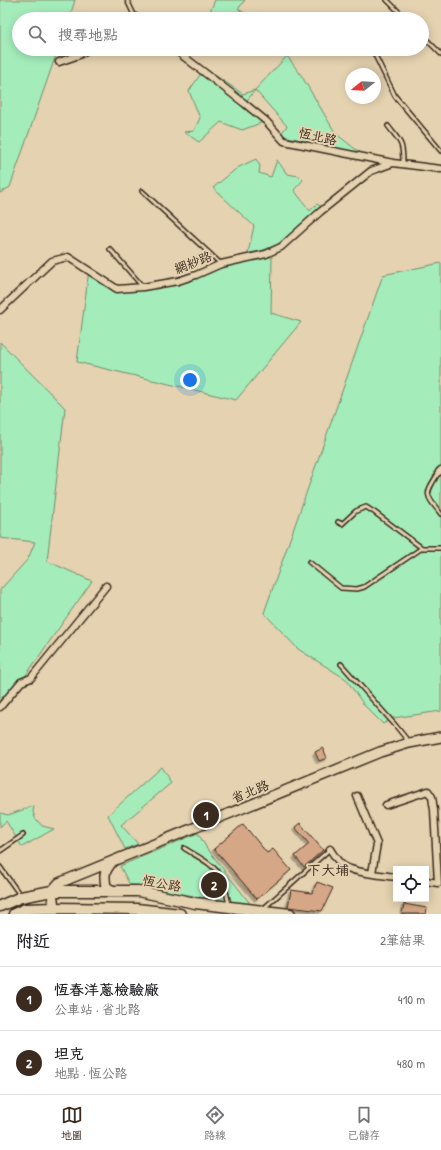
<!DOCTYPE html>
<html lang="zh-TW">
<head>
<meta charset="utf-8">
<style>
  body { margin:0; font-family:"Patrick Hand","LXGW WenKai TC",sans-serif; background:#f2f2f2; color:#202124 }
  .controls { position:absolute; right:12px; bottom:12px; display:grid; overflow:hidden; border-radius:0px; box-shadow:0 2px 10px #0003 }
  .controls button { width:36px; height:36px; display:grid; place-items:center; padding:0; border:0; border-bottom:1px solid #e0e0e0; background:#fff; color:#202124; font:20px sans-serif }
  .compass { position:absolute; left:345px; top:68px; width:36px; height:36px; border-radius:50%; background:#fff; box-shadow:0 2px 10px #0003; rotate:252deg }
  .you { position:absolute; left:190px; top:380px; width:14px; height:14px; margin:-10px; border:3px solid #fff; border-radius:50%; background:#1a73e8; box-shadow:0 0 0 6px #1a73e833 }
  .badge { display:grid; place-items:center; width:26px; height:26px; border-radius:50%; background:#3b2a1e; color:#fff; font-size:13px; font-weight:700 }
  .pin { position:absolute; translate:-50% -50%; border:2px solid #fff; box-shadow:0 1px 4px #0006 }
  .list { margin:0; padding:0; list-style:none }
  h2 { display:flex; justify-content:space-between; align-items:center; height:52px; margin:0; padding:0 16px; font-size:17px }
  h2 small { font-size:13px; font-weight:400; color:#757577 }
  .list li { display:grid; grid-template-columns:26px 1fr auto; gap:12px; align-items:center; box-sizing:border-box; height:64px; padding:0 16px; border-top:1px solid #e0e0e0 }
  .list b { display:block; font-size:15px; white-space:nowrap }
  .list p { margin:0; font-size:13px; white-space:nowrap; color:#757577 }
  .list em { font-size:13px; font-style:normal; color:#757577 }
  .icon { flex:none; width:22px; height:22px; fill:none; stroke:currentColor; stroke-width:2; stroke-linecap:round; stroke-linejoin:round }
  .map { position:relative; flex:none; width:441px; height:914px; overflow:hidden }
  .search { position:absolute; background:#fff; box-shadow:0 2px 10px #0003; left:12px; right:12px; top:12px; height:44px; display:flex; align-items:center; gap:10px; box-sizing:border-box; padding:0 14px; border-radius:22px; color:#757577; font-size:15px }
  .sheet { height:180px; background:#fff }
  nav { display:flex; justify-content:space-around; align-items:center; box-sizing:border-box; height:56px; border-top:1px solid #e0e0e0; background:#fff; font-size:11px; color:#757577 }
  nav a { display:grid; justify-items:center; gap:2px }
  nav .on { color:#3b2a1e }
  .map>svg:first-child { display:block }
  .green { fill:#a4edbb; stroke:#708c6c }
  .building { fill:#d5a787; stroke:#3b2a1e; filter:url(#shadow) }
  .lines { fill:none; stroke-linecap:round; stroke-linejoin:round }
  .service-casing { stroke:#3b2a1e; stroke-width:6 }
  .minor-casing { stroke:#3b2a1e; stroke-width:9 }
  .secondary-casing { stroke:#3b2a1e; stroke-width:12 }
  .primary-casing { stroke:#3b2a1e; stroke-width:13 }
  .service { stroke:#e4d2b0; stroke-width:3 }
  .minor { stroke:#e4d2b0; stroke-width:6 }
  .secondary { stroke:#e4d2b0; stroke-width:9 }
  .primary { stroke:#e4d2b0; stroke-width:10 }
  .labels { text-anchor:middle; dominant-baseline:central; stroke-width:4; stroke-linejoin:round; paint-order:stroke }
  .street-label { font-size:13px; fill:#3b2a1e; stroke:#e4d2b0 }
  .neighbourhood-label { font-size:14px; fill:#3b2a1e; stroke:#e4d2b0 }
</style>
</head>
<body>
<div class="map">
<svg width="441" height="914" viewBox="0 0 441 914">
  <defs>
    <filter id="shadow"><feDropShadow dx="-2.5" dy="2.5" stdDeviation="0" flood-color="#0004"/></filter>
  </defs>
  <rect width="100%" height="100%" fill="#e4d2b0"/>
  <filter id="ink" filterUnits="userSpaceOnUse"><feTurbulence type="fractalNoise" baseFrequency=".025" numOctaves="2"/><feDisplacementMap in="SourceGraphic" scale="8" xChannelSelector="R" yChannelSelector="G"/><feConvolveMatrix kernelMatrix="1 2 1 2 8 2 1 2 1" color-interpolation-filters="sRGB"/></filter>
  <g filter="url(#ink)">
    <path class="green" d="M 0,0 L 75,0 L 69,19 L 19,19 L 19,49 L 58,49 L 10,187 L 0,193 Z
      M 215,0 L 245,0 L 238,9 L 248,15 L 245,19 L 211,19 L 208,16 Z
      M 287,56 L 301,75 L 336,134 L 363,155 L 280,135 L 287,126 L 255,90 L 245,103 L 266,121 L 242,130 L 221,122 L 199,142 L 184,132 L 194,131 L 200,118 L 189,91 L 202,72 L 203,67 L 243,94 L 255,90 Z
      M 256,159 L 260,166 L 259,173 L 271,177 L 277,160 L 287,174 L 299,176 L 303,180 L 294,190 L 310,211 L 317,204 L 323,208 L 285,241 L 261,251 L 248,253 L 254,226 L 213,188 L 237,168 Z
      M 272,257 L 271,313 L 301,322 L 236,400 L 77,362 L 89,270 L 117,289 L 143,287 L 215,266 L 221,264 Z
      M 441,263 L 441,711 L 393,718 L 383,724 L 364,705 L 346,679 L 298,649 L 264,613 L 383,275 Z
      M 0,342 L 65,408 L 47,561 L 92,581 L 21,682 L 0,707 L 0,590 L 28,559 L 35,542 L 0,538 Z
      M 161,767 L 171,783 L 121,825 L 138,844 L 125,849 L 108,815 Z
      M 34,806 L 33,812 L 35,818 L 42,826 L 54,829 L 22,847 L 6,821 L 0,827 L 0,813 L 8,815 Z
      M 198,833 L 206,847 L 252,906 C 211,901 171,890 130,885 L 120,866 Z"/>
    <path class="building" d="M 323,748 L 327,758 L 319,761 L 315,752 Z
      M 300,823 L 323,850 L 304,867 L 295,856 L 309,844 L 295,827 Z
      M 243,824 L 267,853 L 273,849 L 291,870 L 257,899 L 214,849 Z
      M 317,882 L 333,888 L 322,911 L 288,907 L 291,890 L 312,893 Z
      M 404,904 L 427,908 L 426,914 L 402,914 Z"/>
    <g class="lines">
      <g class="service-casing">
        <path id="service" d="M 127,0 L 135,17
          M 387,0 L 406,19
          M 422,35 L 441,54
          M 372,49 L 395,96 L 441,151
          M 388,126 C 401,143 403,142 403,164
          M 142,191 L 221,264
          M 110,249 L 143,287
          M 439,472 C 425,495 424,493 441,514
          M 338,522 L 342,524 L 356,511 L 366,507 L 374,512 L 422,548 L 441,548
          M 309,562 L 341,588 L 357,589 L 364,587 L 422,548
          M 341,664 L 396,726 L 408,741
          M 184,848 C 196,856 212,863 220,875 C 225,883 227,895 229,905
          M 0,851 L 23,835
          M 0,867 L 20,895
          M 264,908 L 330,849"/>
      </g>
      <g class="minor-casing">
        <path id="minor" d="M 131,19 L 135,17 L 137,19
          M 174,49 L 244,103 L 266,121 L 284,141 L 393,163 L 441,169
          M 59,62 L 79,55 L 89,49
          M 0,310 L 52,261 L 68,257 L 117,289 L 143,287 L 178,281 L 196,275 L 221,264 L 266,254 L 281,247 L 320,212 L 371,171 L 393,163
          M 439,472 L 441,470
          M 0,707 L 21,682 L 31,678 L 106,586
          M 357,796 L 377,844 L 372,873
          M 386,805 L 428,791 L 432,797 L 434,810 L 438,883 L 426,881
          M 330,849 C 333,854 337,860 341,864 C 350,873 383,875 396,877"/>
      </g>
      <g class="secondary-casing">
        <path id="secondary" d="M 112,862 C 104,872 104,874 106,887 L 114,891
          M 54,908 L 52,891 L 59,883 L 380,752 L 409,743 L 441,737"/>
      </g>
      <g class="primary-casing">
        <path id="primary" d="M 0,906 L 21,897 L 52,891 L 138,891 L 195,903 L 290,914
          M 14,914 L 25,909 L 54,908 L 137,909 L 180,914"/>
      </g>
      <use href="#service" class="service"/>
      <use href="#minor" class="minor"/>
      <use href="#secondary" class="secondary"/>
      <use href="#primary" class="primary"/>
    </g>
  </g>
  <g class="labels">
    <g class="street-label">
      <text transform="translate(318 136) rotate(12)">恆北路</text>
      <text transform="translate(193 262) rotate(-21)">網紗路</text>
      <text transform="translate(250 791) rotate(-22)">省北路</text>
      <text transform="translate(162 883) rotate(10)">恆公路</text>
    </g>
    <g class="neighbourhood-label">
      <text x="328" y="869">下大埔</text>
    </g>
  </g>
</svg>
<div class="controls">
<button><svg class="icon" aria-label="locate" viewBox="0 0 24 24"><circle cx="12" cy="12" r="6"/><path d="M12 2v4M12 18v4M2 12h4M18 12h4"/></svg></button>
</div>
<svg class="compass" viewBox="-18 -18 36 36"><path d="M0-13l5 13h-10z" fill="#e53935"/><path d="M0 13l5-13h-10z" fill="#757577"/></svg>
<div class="you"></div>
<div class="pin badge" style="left:206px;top:815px">1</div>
<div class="pin badge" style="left:214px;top:885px">2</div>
<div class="search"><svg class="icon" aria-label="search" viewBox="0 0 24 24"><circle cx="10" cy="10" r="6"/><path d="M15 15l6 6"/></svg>搜尋地點</div>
</div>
<section class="sheet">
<h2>附近<small>2筆結果</small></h2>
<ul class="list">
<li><span class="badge">1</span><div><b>恆春洋蔥檢驗廠</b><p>公車站 · 省北路</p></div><em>410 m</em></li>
<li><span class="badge">2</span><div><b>坦克</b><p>地點 · 恆公路</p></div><em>480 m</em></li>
</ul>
</section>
<nav>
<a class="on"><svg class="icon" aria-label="map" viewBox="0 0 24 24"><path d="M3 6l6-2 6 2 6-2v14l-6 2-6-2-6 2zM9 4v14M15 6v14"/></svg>地圖</a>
<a><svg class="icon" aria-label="directions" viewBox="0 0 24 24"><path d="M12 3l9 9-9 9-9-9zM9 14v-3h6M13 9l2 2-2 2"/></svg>路線</a>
<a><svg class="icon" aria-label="saved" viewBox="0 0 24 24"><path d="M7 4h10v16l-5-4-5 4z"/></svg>已儲存</a>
</nav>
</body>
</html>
